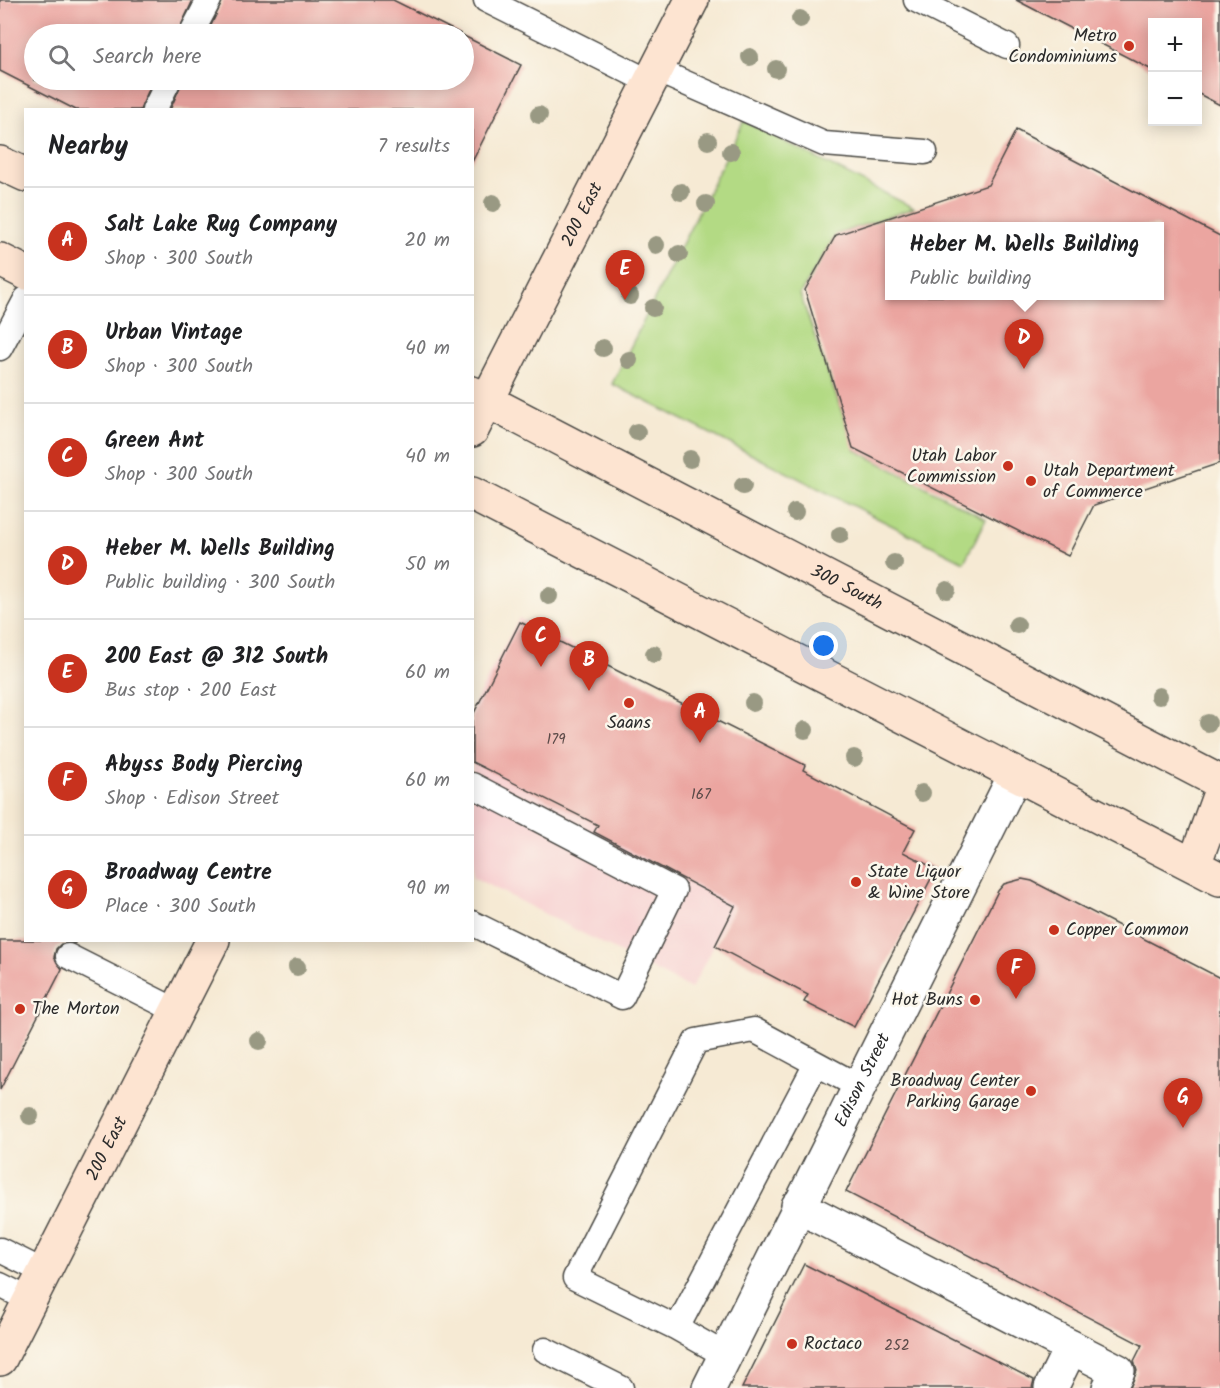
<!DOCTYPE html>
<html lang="en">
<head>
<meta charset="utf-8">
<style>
  body { margin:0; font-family:Kalam,sans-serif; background:#f6f6f6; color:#202124 }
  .controls { position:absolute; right:18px; top:18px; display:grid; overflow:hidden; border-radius:0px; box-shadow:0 3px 15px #0003 }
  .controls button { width:54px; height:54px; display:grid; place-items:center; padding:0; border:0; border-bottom:2px solid #e0e0e0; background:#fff; color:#202124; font:30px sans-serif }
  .you { position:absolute; left:824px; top:646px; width:21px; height:21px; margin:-15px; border:4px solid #fff; border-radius:50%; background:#1a73e8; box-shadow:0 0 0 9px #1a73e833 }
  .badge { display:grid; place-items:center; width:39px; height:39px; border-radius:50%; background:#c8321e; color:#fff; font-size:20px; font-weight:700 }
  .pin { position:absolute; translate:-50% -50px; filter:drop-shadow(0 2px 3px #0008) }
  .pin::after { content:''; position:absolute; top:32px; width:21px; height:18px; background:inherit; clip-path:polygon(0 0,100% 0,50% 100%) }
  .popup { position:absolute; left:885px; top:222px; width:279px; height:78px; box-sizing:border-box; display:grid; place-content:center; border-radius:0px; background:#fff; filter:drop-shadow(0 2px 4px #0005); font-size:20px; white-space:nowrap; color:#757577 }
  .popup b { font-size:22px; color:#202124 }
  .popup::after { content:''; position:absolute; left:50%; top:100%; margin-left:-12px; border:12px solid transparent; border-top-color:#fff }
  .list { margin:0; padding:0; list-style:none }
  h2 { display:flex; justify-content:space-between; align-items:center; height:78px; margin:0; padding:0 24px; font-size:26px }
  h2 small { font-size:20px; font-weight:400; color:#757577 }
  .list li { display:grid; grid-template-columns:39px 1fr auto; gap:18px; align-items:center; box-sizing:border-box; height:108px; padding:0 24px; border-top:2px solid #e0e0e0 }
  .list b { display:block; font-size:22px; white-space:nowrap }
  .list p { margin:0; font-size:20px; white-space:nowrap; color:#757577 }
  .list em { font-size:20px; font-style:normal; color:#757577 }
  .icon { flex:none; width:33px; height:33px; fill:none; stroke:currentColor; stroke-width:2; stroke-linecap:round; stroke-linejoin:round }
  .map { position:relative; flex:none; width:1220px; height:1388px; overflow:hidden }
  .search { position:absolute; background:#fff; box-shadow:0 3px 15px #0003; left:24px; top:24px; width:450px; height:66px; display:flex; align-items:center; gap:15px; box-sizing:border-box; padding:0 21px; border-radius:33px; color:#757577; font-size:22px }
  .panel { position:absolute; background:#fff; box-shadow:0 3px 15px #0003; left:24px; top:108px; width:450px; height:834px; border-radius:0px }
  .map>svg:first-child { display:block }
  .built { fill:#f7cfd0 }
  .green { fill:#b3da84; stroke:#6f8258; stroke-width:1.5 }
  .building { fill:#eba5a0; fill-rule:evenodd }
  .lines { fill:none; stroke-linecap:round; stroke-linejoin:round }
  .lane-casing { stroke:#494844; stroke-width:27 }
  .street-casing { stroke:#494844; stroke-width:36 }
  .secondary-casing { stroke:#494844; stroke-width:36 }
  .lane { stroke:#fff; stroke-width:24 }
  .street { stroke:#fff; stroke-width:33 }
  .secondary { stroke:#fde4d1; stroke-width:33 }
  .tree { fill:#999983 }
  .poi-dot { fill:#c8321e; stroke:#fbf7ec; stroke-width:2 }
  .labels { text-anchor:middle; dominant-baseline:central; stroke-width:5; stroke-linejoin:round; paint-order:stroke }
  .number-label { font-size:15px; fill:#5b4a48 }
  .poi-label { font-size:18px; fill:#2b2b2b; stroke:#fbf7ec; text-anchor:start }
  .street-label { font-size:18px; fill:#2b2b2b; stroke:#fbf7ec }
</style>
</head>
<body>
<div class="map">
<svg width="1220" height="1388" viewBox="0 0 1220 1388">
  <rect width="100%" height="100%" fill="#fbf7ec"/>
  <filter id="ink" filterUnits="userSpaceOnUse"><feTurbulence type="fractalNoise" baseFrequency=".0167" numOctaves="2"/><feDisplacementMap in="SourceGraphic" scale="12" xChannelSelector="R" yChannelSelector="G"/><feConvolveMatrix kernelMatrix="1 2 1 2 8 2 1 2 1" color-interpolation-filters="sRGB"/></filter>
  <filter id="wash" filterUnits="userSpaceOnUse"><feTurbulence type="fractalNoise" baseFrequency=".008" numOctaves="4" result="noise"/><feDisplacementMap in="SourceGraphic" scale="24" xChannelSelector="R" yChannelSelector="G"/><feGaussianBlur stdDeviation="1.35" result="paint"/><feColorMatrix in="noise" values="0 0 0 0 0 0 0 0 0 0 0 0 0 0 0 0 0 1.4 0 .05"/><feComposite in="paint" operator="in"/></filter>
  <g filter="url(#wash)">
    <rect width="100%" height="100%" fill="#f6ead4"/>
    <path class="built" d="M 519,618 L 806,766 L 691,989 L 473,877 L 472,708 Z"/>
    <path class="green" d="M 744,121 L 914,208 L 836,234 L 800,294 L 855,450 L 986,519 L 964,562 L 612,384 Z"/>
    <g id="blocks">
      <path class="building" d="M 0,0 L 193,0 L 177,34 L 34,34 L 34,80 L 153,80 L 140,110 L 76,110 L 0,71 Z
        M 223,0 L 393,0 L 461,34 L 207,34 Z
        M 1016,0 L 1220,0 L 1220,105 L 1197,93 L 1197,22 L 1152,22 L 1152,70 Z
        M 464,36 L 521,65 L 472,162 L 472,110 L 170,110 L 183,80 L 464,80 Z
        M 1016,130 L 1220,236 L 1220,463 L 1094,505 L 1068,556 L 853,448 L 805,290 L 836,235 L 988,185 ZM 889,226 L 1159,226 L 1159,296 L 889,296 Z
        M 520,622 L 805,765 L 803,770 L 915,829 L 903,852 L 936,869 L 854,1027 L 804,1002 L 808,995 L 715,946 L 735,906 L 594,832 L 598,825 L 472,762 L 472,717 Z
        M 1022,879 L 1032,881 L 1220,978 L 1220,1388 L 1130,1388 L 1137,1371 L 1134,1361 L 1142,1345 L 846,1192 L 998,891 L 1004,884 Z
        M 0,940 L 76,940 L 75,943 L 61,944 L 56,949 L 54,957 L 62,969 L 0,1090 Z
        M 804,1264 L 1034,1380 L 1032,1388 L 742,1388 Z"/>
    </g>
  </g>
  <g filter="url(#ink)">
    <use href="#blocks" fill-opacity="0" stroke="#494844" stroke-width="1.5"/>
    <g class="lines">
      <g class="lane-casing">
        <path id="lane" d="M 486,0 L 650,82
          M 916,0 L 1007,46
          M 191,34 L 209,0
          M 656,70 L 824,144 L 925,152
          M 154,110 L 169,80
          M 0,348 L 26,299
          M 472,785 L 674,890 L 622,997 L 472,923
          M 68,956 L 177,1011
          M 816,1064 L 677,1328 L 575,1278 L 696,1041 L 754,1030 L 858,1086
          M 0,1250 L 44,1272
          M 0,1285 L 30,1300
          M 677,1328 L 725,1355
          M 545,1350 L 621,1388"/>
      </g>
      <g class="street-casing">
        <g id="street">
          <path d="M 798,1206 L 1071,1347 L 1051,1388"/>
          <path d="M 1071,1347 L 1118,1371 L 1109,1388"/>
          <path id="s1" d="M 709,1388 L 1015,775"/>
        </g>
      </g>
      <g class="secondary-casing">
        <g id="secondary">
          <path d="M 0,163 L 26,175"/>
          <path d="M 0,260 L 26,273"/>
          <path id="s2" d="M 472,393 L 1220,782"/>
          <path id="s3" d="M 472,430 L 692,0"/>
          <path d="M 472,494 L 1220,879"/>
          <path d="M 1194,865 L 1220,793"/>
          <path id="s4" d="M 0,1359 L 213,940"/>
        </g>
      </g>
      <use href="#lane" class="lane"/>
      <use href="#street" class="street"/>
      <use href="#secondary" class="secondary"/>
    </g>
    <g class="tree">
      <circle cx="800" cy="19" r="9"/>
      <circle cx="750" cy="57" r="9"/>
      <circle cx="776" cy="69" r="9"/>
      <circle cx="539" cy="115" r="9"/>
      <circle cx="708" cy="141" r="9"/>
      <circle cx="731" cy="152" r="9"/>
      <circle cx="681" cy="192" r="9"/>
      <circle cx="493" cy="203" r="9"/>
      <circle cx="706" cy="204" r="9"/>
      <circle cx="656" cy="245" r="9"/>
      <circle cx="679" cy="254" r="9"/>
      <circle cx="630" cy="296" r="9"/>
      <circle cx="653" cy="308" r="9"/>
      <circle cx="603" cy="348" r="9"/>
      <circle cx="629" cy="360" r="9"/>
      <circle cx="637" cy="432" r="9"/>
      <circle cx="690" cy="459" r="9"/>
      <circle cx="743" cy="486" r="9"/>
      <circle cx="795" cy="512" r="9"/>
      <circle cx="840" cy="535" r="9"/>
      <circle cx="894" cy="563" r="9"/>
      <circle cx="947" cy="590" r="9"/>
      <circle cx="549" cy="596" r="9"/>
      <circle cx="1017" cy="625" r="9"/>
      <circle cx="654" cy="654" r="9"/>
      <circle cx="1159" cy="696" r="9"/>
      <circle cx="753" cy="703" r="9"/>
      <circle cx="1208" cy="723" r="9"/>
      <circle cx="805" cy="730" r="9"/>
      <circle cx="854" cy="758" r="9"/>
      <circle cx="922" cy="793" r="9"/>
      <circle cx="297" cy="967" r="9"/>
      <circle cx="259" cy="1041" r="9"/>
      <circle cx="30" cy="1116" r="9"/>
    </g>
  </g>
  <g class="poi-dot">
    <circle cx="1129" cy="46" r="6"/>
    <circle cx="1008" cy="466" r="6"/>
    <circle cx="1031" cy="481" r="6"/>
    <circle cx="629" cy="703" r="6"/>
    <circle cx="856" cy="882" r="6"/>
    <circle cx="1054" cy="930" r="6"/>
    <circle cx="975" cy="1000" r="6"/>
    <circle cx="20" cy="1009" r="6"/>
    <circle cx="1031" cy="1091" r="6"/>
    <circle cx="792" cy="1344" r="6"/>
  </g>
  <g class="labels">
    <g class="number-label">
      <text x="556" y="740">179</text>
      <text x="701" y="795">167</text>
      <text x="897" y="1346">252</text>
    </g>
    <g class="poi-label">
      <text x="1117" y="36" text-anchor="end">Metro<tspan x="1117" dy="21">Condominiums</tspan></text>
      <text x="996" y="456" text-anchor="end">Utah Labor<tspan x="996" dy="21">Commission</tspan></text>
      <text x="1043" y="471">Utah Department<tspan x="1043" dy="21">of Commerce</tspan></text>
      <text x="629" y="723" text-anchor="middle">Saans</text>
      <text x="868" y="872">State Liquor<tspan x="868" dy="21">&amp; Wine Store</tspan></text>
      <text x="1066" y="930">Copper Common</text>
      <text x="963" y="1000" text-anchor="end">Hot Buns</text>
      <text x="32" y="1009">The Morton</text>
      <text x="1019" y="1081" text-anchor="end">Broadway Center<tspan x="1019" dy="21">Parking Garage</tspan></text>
      <text x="804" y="1344">Roctaco</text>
    </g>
    <g class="street-label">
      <text stroke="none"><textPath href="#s3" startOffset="242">200 East</textPath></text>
      <text stroke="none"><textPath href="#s2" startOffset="422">300 South</textPath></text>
      <text stroke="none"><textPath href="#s1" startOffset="344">Edison Street</textPath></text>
      <text stroke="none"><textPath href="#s4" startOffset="236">200 East</textPath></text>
    </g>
  </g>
</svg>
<div class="controls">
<button>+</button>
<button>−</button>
</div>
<div class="you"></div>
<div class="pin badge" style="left:700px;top:743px">A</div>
<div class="pin badge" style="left:589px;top:691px">B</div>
<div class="pin badge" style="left:541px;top:667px">C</div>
<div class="pin badge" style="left:1024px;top:369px">D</div>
<div class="popup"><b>Heber M. Wells Building</b>Public building</div>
<div class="pin badge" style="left:625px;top:300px">E</div>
<div class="pin badge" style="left:1016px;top:999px">F</div>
<div class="pin badge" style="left:1183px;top:1128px">G</div>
<div class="search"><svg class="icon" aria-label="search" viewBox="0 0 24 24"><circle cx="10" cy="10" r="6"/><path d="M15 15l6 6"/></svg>Search here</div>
<section class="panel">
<h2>Nearby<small>7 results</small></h2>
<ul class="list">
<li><span class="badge">A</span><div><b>Salt Lake Rug Company</b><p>Shop · 300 South</p></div><em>20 m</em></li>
<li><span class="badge">B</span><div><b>Urban Vintage</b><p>Shop · 300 South</p></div><em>40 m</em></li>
<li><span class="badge">C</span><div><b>Green Ant</b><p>Shop · 300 South</p></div><em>40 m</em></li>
<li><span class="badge">D</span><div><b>Heber M. Wells Building</b><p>Public building · 300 South</p></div><em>50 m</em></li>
<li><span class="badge">E</span><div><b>200 East @ 312 South</b><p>Bus stop · 200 East</p></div><em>60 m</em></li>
<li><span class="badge">F</span><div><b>Abyss Body Piercing</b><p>Shop · Edison Street</p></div><em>60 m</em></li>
<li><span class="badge">G</span><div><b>Broadway Centre</b><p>Place · 300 South</p></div><em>90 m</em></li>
</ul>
</section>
</div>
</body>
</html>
